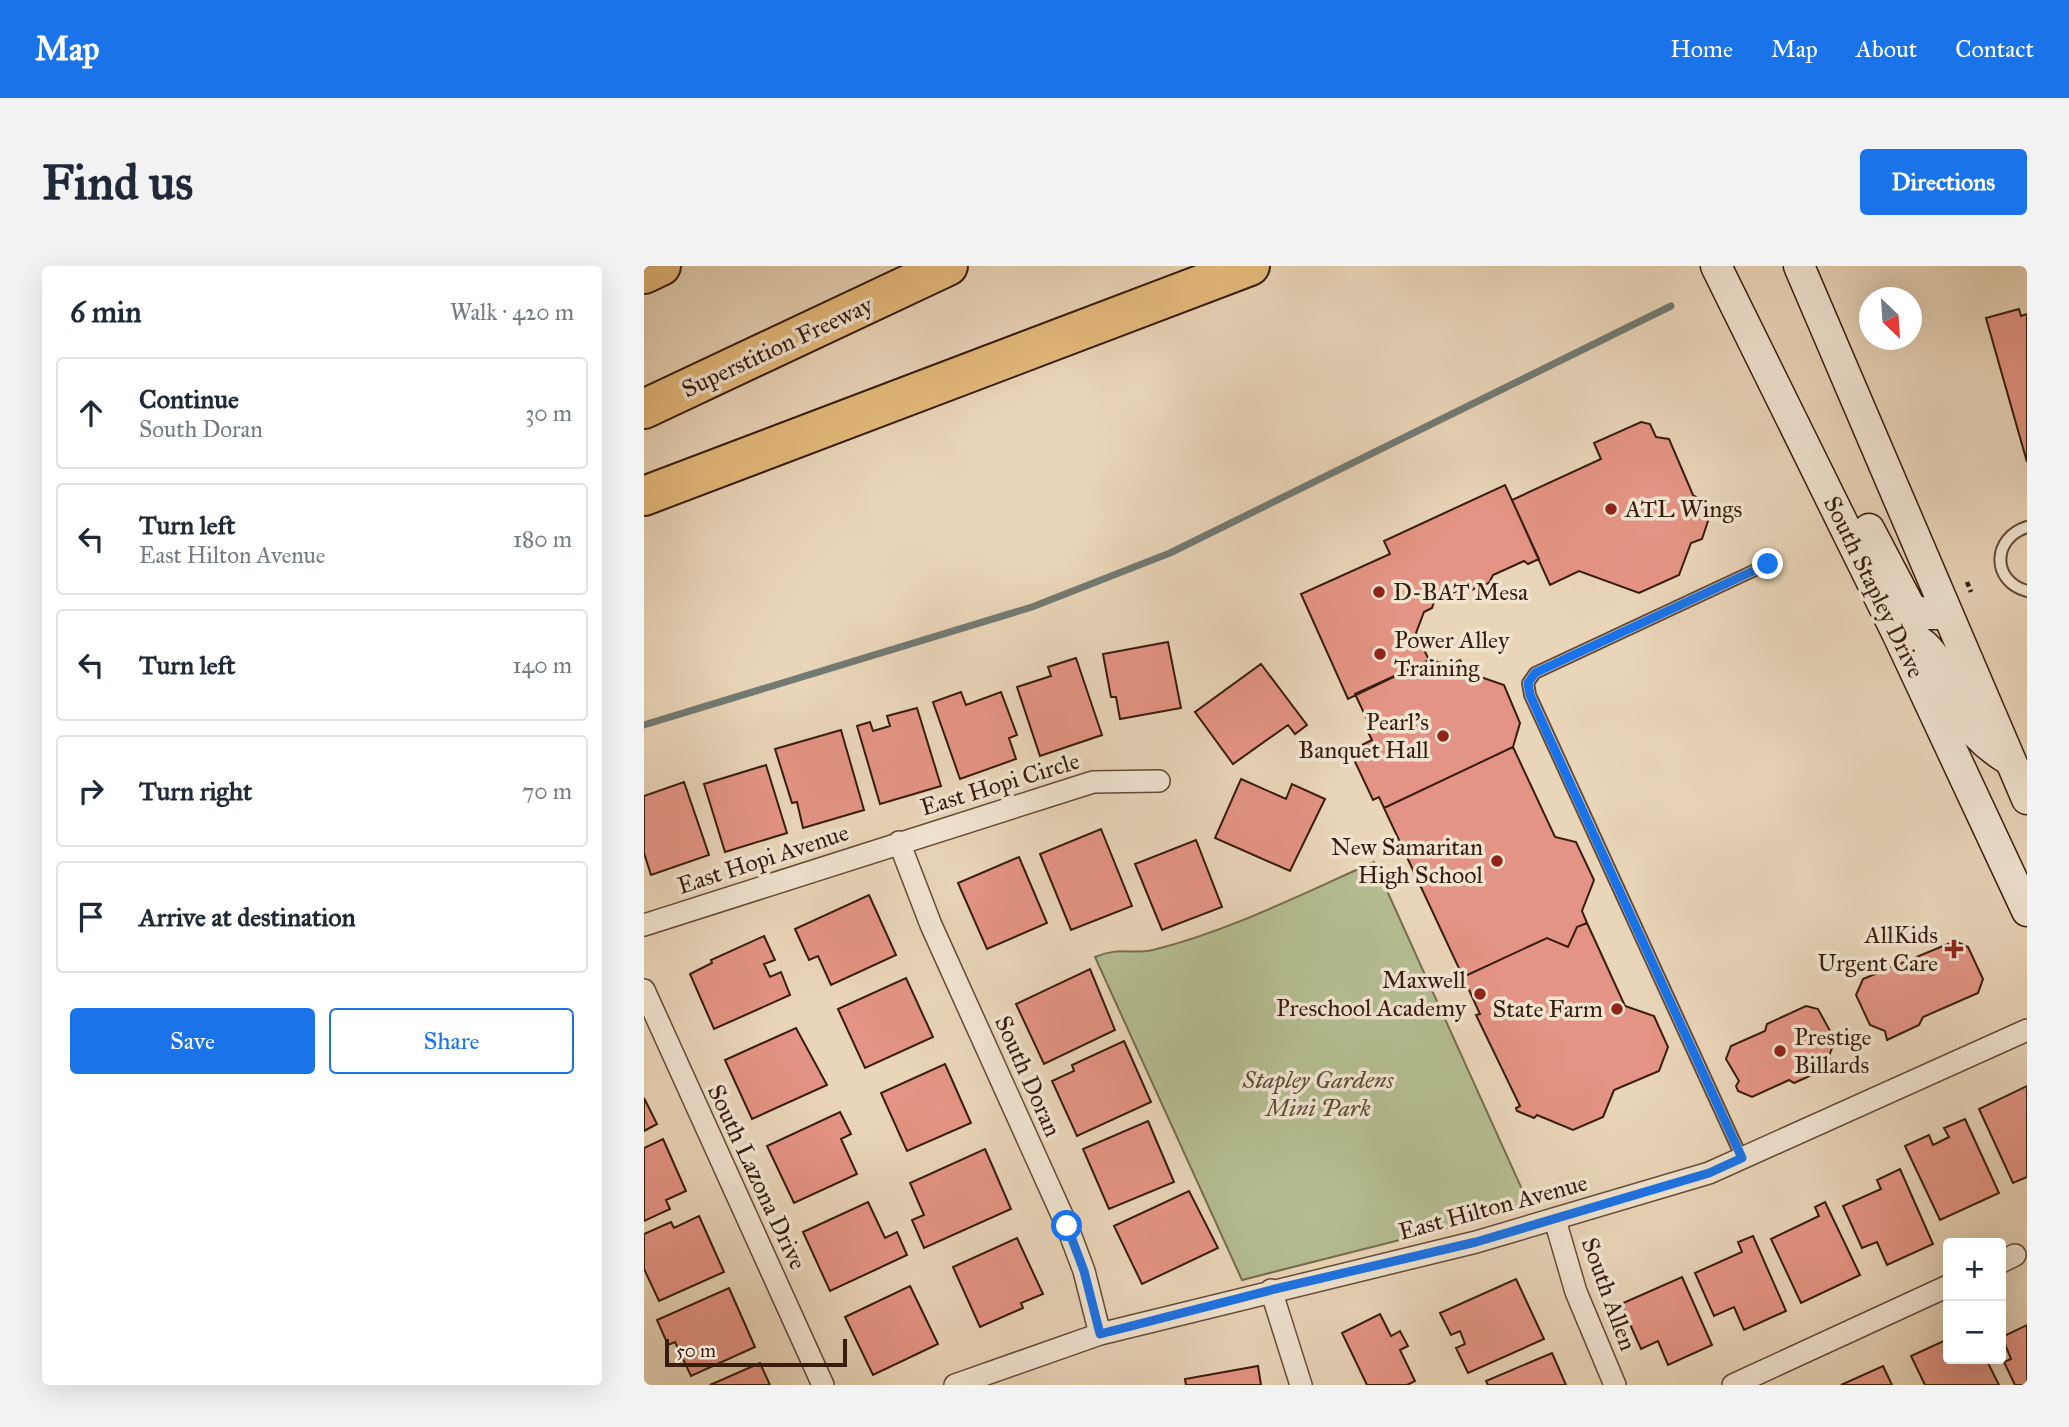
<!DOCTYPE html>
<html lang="en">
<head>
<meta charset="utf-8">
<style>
  body { margin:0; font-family:"IM FELL Great Primer",serif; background:#f2f2f3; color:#1f2937 }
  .controls { position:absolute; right:21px; bottom:21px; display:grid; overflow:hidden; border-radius:7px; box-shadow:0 7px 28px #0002 }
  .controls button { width:63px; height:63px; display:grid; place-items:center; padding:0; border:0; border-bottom:2px solid #e0e1e3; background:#fff; color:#1f2937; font:35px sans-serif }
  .compass { position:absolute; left:1215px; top:21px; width:63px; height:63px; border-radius:50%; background:#fff; box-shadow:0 7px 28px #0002; rotate:155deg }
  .scale { position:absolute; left:21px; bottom:18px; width:182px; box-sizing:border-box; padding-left:7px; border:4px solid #381c0c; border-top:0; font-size:19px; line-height:24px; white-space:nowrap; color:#381c0c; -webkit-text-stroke:5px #f1e4d1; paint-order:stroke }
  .stop { position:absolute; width:21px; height:21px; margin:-16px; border:5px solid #1a73e8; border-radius:50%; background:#fff }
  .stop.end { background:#1a73e8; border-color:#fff; box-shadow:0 2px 7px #0008 }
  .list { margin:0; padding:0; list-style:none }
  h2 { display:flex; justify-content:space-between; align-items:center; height:91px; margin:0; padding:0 28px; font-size:30px }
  h2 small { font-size:23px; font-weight:400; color:#747a83 }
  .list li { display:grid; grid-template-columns:46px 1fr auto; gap:21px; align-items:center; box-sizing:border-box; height:112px; margin:0 14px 14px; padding:0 14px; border:2px solid #e0e1e3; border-radius:7px }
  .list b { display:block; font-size:26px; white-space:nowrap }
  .list p { margin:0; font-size:23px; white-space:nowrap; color:#747a83 }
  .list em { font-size:23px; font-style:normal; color:#747a83 }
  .actions { display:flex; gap:14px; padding:21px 28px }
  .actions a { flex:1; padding:16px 0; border:2px solid #1a73e8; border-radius:7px; text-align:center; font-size:24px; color:#1a73e8 }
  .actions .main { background:#1a73e8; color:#fff }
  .icon { flex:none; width:38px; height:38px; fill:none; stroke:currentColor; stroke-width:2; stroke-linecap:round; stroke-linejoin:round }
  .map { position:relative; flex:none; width:1383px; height:1119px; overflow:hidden; border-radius:7px }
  header { display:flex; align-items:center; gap:42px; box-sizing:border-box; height:98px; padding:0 35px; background:#1a73e8; color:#fff }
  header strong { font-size:33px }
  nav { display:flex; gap:38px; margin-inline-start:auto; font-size:24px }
  .intro { display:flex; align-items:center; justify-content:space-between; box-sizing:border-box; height:168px; padding:0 42px }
  h1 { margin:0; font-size:49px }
  .button { padding:18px 32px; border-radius:7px; background:#1a73e8; color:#fff; font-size:24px; font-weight:700 }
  main { display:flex; gap:42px; padding:0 42px }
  aside { flex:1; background:#fff; border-radius:7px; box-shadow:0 7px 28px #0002 }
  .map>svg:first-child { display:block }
  .green { fill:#b4be91; stroke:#766d4e; stroke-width:2 }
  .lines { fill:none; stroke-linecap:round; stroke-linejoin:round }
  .stream { stroke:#727a72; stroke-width:7 }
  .building { fill:#e49484; stroke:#381c0c; stroke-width:2 }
  .service-casing { stroke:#644a37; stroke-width:14 }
  .minor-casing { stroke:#644a37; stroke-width:24 }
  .secondary-casing { stroke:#381c0c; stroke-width:33 }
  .motorway-casing { stroke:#381c0c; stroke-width:42 }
  .path { stroke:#381c0c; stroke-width:4.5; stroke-dasharray:5 3.5; stroke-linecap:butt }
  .service { stroke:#f1e4d1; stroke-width:10 }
  .minor { stroke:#f1e4d1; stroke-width:21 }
  .secondary { stroke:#f1e4d1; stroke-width:30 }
  .motorway { stroke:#e4ba7c; stroke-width:38 }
  .route { stroke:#1a73e8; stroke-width:9 }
  .poi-dot { fill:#8f2418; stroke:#f1e4d1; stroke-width:2.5 }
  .labels { text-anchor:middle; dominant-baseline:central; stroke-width:7; stroke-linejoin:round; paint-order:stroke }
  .street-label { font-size:24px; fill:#381c0c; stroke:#f1e4d1 }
  .poi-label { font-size:24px; fill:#381c0c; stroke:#f1e4d1; text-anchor:end }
  .park-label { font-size:24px; font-style:italic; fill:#5d4d34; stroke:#f1e4d1 }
</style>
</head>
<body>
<header>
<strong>Map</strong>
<nav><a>Home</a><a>Map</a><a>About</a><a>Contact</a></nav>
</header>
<div class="intro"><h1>Find us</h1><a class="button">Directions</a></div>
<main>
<aside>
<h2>6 min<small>Walk · 420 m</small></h2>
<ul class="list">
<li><svg class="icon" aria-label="ahead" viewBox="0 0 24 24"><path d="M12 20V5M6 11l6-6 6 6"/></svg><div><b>Continue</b><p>South Doran</p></div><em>30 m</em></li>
<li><svg class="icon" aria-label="left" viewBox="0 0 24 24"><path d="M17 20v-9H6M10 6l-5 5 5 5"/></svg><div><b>Turn left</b><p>East Hilton Avenue</p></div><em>180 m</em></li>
<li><svg class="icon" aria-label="left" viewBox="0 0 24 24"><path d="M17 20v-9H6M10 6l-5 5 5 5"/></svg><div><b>Turn left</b></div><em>140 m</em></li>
<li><svg class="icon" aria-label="right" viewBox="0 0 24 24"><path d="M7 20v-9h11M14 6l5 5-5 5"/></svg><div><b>Turn right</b></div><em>70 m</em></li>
<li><svg class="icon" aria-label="arrive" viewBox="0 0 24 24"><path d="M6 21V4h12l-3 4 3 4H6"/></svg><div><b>Arrive at destination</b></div></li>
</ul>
<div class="actions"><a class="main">Save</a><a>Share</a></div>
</aside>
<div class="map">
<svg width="1383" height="1119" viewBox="0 0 1383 1119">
  <rect width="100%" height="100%" fill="#e9d5b8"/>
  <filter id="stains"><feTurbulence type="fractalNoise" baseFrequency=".00286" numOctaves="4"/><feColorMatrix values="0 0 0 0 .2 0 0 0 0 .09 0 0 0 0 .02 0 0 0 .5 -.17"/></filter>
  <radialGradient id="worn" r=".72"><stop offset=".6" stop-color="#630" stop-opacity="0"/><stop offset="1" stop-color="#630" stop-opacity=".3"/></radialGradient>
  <path class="green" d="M 730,596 L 886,941 L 598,1014 L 451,691 C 477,680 487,689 509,684 C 585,665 658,628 730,596 Z"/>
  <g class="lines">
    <path class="stream" d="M 0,459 L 388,341 L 526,287 L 1027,40"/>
  </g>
  <path class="building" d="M 1375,43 L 1377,50 L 1383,48 L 1383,196 L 1342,52 Z
    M 997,156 L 1006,158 L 1012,171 L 1025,173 L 1049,229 L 1057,234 L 1065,252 L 1058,273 L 1047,277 L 1035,309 L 995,327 L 935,305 L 906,319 L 868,234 L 957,193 L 950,177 Z
    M 861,219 L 895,293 L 884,298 L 880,295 L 849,309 L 845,317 L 825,325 L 819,322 L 790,336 L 788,342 L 780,346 L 772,367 L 785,394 L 704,433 L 657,328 L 746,288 L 740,275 Z
    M 524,376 L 537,442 L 476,453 L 472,431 L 467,431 L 459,388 Z
    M 432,392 L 458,469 L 396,490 L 373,421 L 407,410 L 404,401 Z
    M 785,394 L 807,399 L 816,394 L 825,407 L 860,419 L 876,457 L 869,481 L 740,542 L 735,531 L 729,534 L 706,485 L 728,474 L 724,466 L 728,464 L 711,428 Z
    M 617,398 L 663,459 L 651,468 L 644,459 L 589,498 L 551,446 Z
    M 317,426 L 322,439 L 357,426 L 373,469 L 365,472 L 372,493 L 316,513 L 289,436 Z
    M 273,442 L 297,520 L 236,538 L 213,460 L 226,456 L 229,465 L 246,460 L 243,450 Z
    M 197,464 L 220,544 L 159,562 L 153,536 L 148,537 L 131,483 Z
    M 869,481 L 911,571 L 932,576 L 950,614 L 938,645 L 943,657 L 933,661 L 924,681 L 903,672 L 819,711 L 740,542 Z
    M 122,499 L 143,567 L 81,586 L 60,518 Z
    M 597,513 L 642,533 L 648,518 L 681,533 L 646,605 L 571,572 Z
    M 40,516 L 65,589 L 7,609 L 0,587 L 0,530 Z
    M 457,563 L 488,640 L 427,664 L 396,588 Z
    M 552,574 L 578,641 L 518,664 L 491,598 Z
    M 375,591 L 403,657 L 343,683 L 314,617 Z
    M 225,629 L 252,689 L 187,719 L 174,690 L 165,694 L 151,663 Z
    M 943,657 L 981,740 L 1010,750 L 1024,781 L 1015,805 L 970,824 L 959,851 L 929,864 L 893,849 L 890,852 L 873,845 L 872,842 L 876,840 L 832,749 L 836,748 L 819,711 L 903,672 L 924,681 L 933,661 Z
    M 120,670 L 131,694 L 120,698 L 126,711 L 137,706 L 146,729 L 70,763 L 46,708 L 68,697 L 67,694 Z
    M 1311,675 L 1324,681 L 1339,713 L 1334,727 L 1279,751 L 1275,759 L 1243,774 L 1241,765 L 1226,759 L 1212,729 L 1219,713 Z
    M 446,703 L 471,764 L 400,798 L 372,738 Z
    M 262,712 L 289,771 L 221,802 L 194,743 Z
    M 1162,740 L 1174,743 L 1191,774 L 1185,790 L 1188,800 L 1150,817 L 1145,814 L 1108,831 L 1094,825 L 1092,820 L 1095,815 L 1082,793 L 1087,780 L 1121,765 L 1123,758 Z
    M 152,762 L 183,819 L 108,853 L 81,794 Z
    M 480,775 L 507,836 L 433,870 L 408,815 L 430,805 L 428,799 Z
    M 301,798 L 327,857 L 263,885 L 237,827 Z
    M 1383,820 L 1383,911 L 1369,917 L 1335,843 Z
    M 0,832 L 13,858 L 0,865 Z
    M 196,846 L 207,868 L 197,873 L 213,908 L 150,937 L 123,880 Z
    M 1321,853 L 1355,927 L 1296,954 L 1261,880 L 1285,869 L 1289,879 L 1305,871 L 1300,862 Z
    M 504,855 L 530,916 L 465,943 L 439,883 Z
    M 19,873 L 42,925 L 22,934 L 26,943 L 0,955 L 0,882 Z
    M 341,883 L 367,943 L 280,982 L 268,954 L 280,949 L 266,917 Z
    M 1256,903 L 1289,978 L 1243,999 L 1233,976 L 1218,982 L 1199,940 L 1237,923 L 1233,914 Z
    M 545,925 L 574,982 L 498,1018 L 470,960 Z
    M 224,936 L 241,972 L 253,966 L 263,989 L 186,1025 L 159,966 Z
    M 1181,936 L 1216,1009 L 1157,1037 L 1127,973 L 1175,950 L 1171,941 Z
    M 55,950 L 80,1006 L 15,1035 L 0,1003 L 0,968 L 27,956 L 30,962 Z
    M 1109,970 L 1142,1045 L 1100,1064 L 1090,1041 L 1070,1050 L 1051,1007 L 1098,986 L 1094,976 Z
    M 373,972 L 399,1028 L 377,1037 L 379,1042 L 336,1061 L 309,1001 Z
    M 1038,1011 L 1068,1079 L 1024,1099 L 1014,1075 L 997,1083 L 977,1038 Z
    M 872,1013 L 900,1073 L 824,1107 L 812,1082 L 821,1078 L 816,1065 L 807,1069 L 796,1047 Z
    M 266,1020 L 294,1078 L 229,1109 L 201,1051 Z
    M 85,1022 L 111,1081 L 47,1110 L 31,1076 L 24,1079 L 13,1054 Z
    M 736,1048 L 747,1070 L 756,1065 L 764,1080 L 756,1084 L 771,1115 L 763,1119 L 723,1119 L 698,1067 Z
    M 1383,1059 L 1383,1119 L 1371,1119 L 1360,1096 L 1367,1093 L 1358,1071 Z
    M 1304,1073 L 1304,1093 L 1342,1093 L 1355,1119 L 1281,1119 L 1267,1090 Z
    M 908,1087 L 922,1119 L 844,1119 L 842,1115 Z
    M 116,1097 L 126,1119 L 66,1119 Z
    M 614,1100 L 617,1119 L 542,1119 L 541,1113 Z
    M 1239,1100 L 1248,1119 L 1197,1119 Z"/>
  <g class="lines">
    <g class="service-casing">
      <path id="service" d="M 1383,261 C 1348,272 1347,315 1383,325
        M 1098,892 L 886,429 L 884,417 L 891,407 L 1124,298"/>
    </g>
    <g class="minor-casing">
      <path id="minor" d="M 255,576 L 287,659 L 423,960 L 440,1005 L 456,1068
        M 0,659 L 449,516 L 515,515
        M 0,724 L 179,1119
        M 911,954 L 932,1026 L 971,1119
        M 1357,996 L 1371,989
        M 627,1024 L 657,1119
        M 311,1119 L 456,1068 L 832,976 L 1065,907 L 1383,764
        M 1089,1119 L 1304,1020"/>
    </g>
    <g class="secondary-casing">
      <path id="secondary" d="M 1072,0 L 1254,369 L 1383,645
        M 1155,0 L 1383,533
        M 1225,263 L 1267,343 L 1281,348 L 1302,348
        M 1254,369 C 1293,369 1303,423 1319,450 C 1330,468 1345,481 1362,492"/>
    </g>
    <g class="motorway-casing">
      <path id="motorway" d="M 0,8 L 17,0
        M 0,143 L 304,0
        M 0,230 L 606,0"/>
    </g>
    <path class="path" d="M 1323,316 L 1327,326"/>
    <use href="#service" class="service"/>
    <use href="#minor" class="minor"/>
    <use href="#secondary" class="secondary"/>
    <use href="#motorway" class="motorway"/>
  </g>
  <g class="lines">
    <path class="route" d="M 423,960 L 440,1005 L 456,1068 L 627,1024 L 832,976 L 1065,907 L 1098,892 L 904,469 L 886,429 L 884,417 L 891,407 L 1124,298"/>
  </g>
  <g class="poi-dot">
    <circle cx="967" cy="243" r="7"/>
    <circle cx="735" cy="326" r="7"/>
    <circle cx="736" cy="388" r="7"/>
    <circle cx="799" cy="470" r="7"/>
    <circle cx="853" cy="595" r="7"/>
    <path d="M1306.5 672.5h7v7h7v7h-7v7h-7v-7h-7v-7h7z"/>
    <circle cx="836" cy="728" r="7"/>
    <circle cx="973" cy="743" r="7"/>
    <circle cx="1136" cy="785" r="7"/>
  </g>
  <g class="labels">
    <g class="street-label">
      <text transform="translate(133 81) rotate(-25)">Superstition Freeway</text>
      <text transform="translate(1230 321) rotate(64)">South Stapley Drive</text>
      <text transform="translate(356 518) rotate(-17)">East Hopi Circle</text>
      <text transform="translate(119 593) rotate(-18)">East Hopi Avenue</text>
      <text transform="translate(384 810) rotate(66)">South Doran</text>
      <text transform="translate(113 911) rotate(65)">South Lazona Drive</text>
      <text transform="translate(849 941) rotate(-15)">East Hilton Avenue</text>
      <text transform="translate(965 1028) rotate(70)">South Allen</text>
    </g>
    <g class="poi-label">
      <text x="981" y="243" text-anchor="start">ATL Wings</text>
      <text x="749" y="326" text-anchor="start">D-BAT Mesa</text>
      <text x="750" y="374" text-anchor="start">Power Alley<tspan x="750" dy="28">Training</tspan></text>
      <text x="785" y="456">Pearl's<tspan x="785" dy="28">Banquet Hall</tspan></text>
      <text x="839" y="581">New Samaritan<tspan x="839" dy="28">High School</tspan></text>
      <text x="1294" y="669">AllKids<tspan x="1294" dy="28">Urgent Care</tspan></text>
      <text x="822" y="714">Maxwell<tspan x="822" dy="28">Preschool Academy</tspan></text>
      <text x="959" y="743">State Farm</text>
      <text x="1150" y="771" text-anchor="start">Prestige<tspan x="1150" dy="28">Billards</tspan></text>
    </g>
    <g class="park-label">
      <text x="674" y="814">Stapley Gardens<tspan x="674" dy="28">Mini Park</tspan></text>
    </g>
  </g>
  <rect width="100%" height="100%" filter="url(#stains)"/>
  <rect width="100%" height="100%" fill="url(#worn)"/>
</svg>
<div class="controls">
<button>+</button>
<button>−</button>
</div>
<svg class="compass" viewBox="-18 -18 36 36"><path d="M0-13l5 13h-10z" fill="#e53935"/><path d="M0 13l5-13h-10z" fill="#747a83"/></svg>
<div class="scale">50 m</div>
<div class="stop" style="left:423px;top:960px"></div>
<div class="stop end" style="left:1124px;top:298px"></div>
</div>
</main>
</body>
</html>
